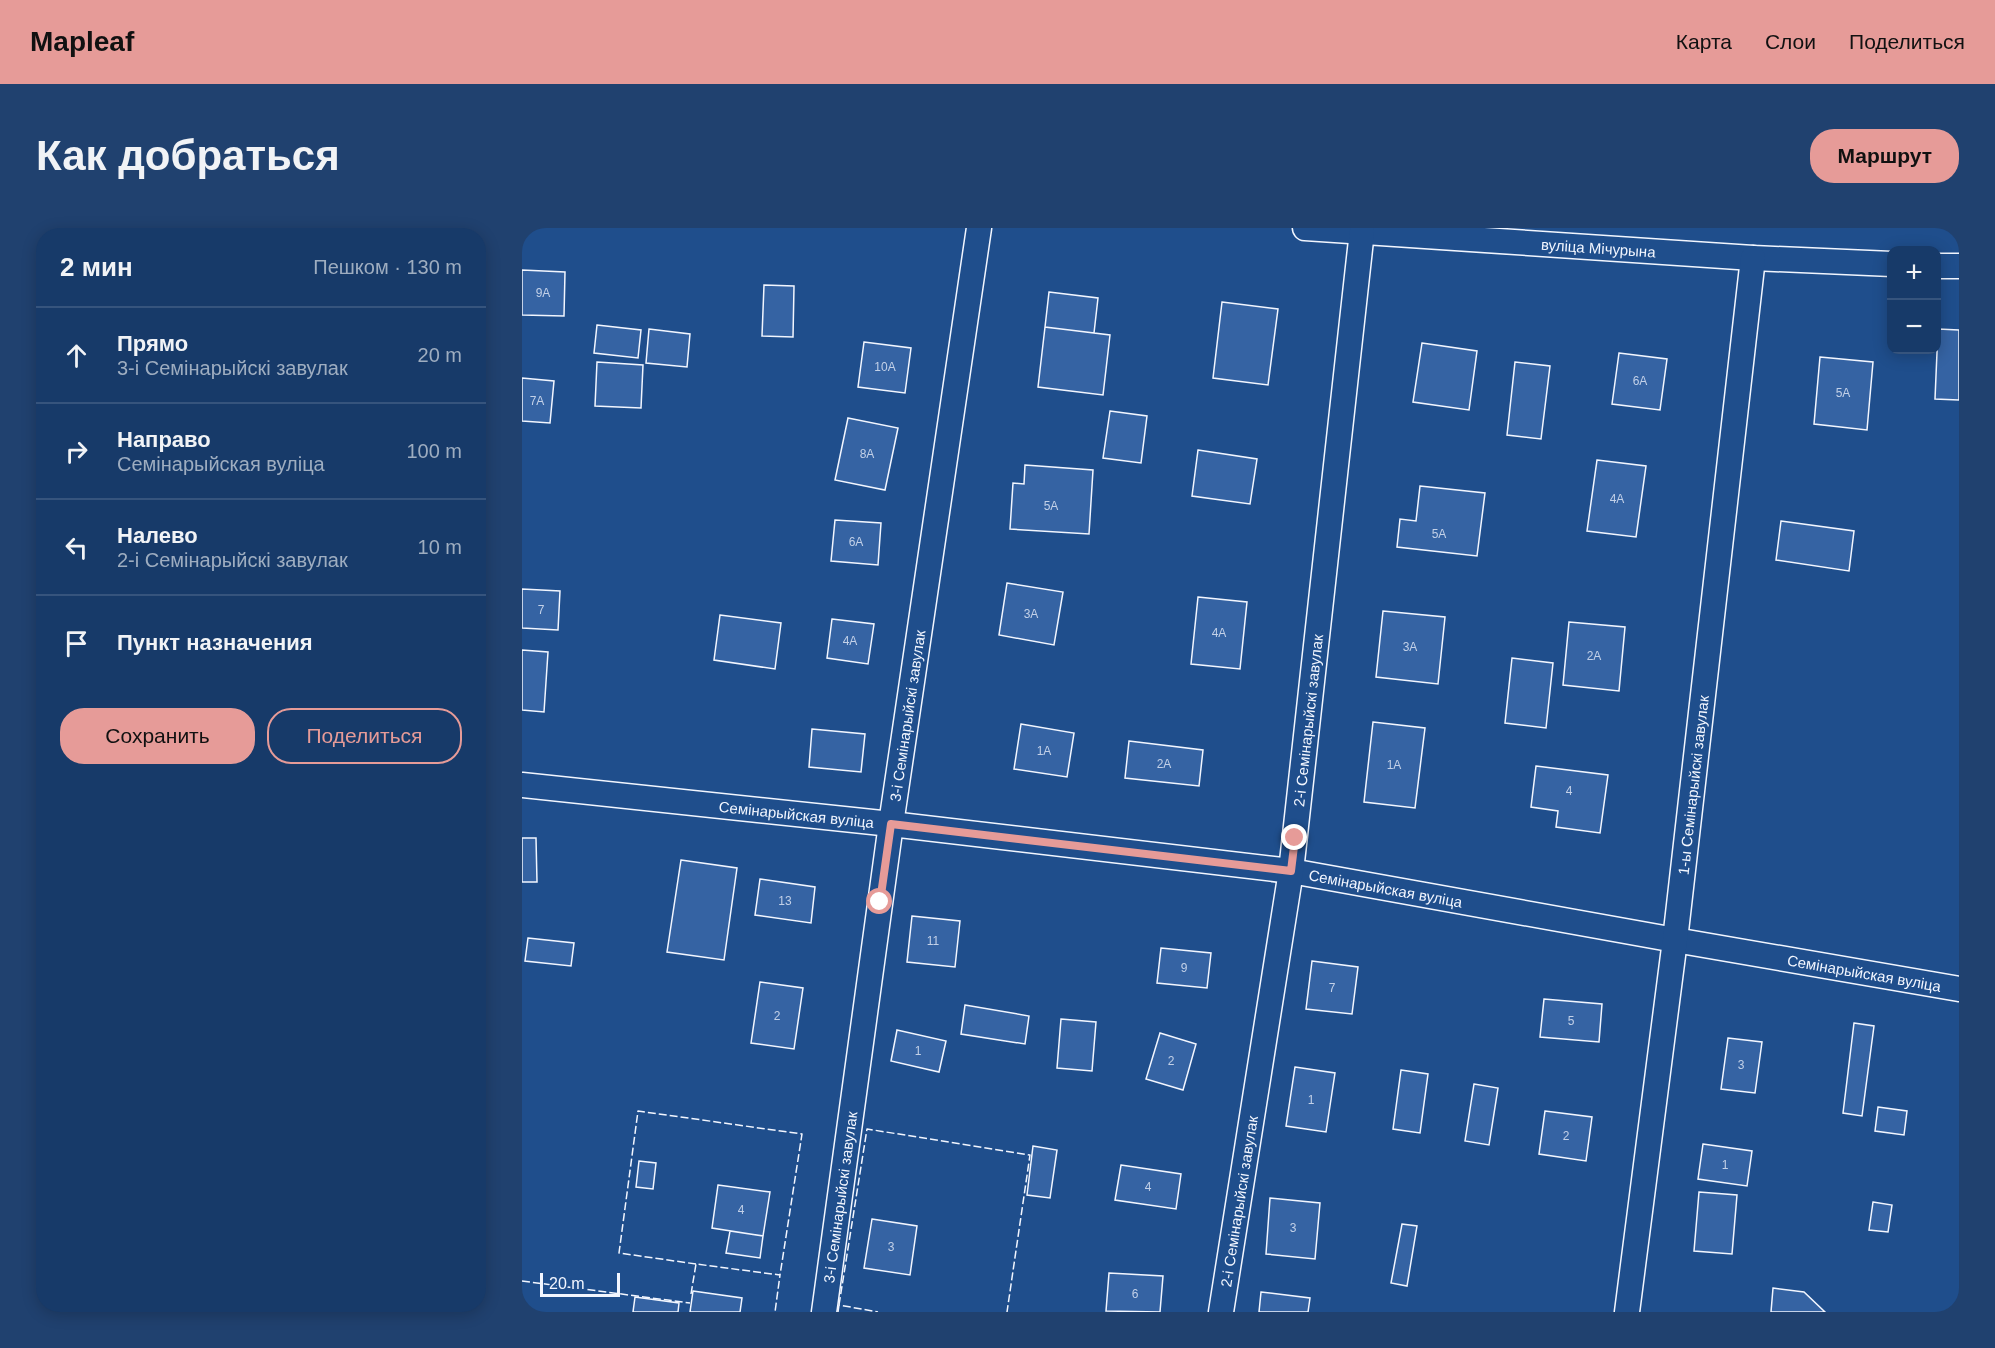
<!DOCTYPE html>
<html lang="ru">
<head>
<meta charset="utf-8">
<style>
  body { margin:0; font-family:Helvetica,sans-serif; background:#20416f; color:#f1f3f6 }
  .controls { position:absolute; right:18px; top:18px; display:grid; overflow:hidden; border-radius:12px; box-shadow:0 3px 15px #0003 }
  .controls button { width:54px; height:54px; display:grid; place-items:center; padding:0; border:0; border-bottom:2px solid #36547d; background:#173a69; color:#f1f3f6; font:30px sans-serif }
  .scale { position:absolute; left:18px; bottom:15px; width:80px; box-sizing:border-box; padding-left:6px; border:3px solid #f2f6ff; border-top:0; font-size:16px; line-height:21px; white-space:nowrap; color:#f2f6ff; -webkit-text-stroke:4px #1f4e8c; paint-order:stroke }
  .stop { position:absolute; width:18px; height:18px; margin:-14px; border:4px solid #e69b98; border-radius:50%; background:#fff }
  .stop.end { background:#e69b98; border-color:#fff; box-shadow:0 2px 6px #0008 }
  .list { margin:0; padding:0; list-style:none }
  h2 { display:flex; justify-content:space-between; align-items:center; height:78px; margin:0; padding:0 24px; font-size:26px }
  h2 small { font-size:20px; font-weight:400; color:#9eadc0 }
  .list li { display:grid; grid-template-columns:39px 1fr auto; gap:18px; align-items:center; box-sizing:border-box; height:96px; padding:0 24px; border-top:2px solid #36547d }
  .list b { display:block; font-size:22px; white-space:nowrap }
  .list p { margin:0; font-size:20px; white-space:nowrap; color:#9eadc0 }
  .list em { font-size:20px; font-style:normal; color:#9eadc0 }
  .actions { display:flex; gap:12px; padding:18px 24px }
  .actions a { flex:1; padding:14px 0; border:2px solid #e69b98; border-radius:24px; text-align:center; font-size:21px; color:#e69b98 }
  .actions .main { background:#e69b98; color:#111 }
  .icon { flex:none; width:33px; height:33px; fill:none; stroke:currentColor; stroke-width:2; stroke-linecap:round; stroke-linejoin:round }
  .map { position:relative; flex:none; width:1437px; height:1084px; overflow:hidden; border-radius:24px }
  header { display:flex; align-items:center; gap:36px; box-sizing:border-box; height:84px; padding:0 30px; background:#e69b98; color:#111 }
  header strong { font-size:28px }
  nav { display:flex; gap:33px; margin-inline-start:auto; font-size:21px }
  .intro { display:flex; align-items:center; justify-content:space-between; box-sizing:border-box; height:144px; padding:0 36px }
  h1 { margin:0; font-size:42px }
  .button { padding:15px 27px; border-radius:24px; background:#e69b98; color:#111; font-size:21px; font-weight:700 }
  main { display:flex; gap:36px; padding:0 36px }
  aside { flex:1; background:#173a69; border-radius:24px; box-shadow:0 3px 15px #0003 }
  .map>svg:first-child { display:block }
  .building { fill:#3563a3; stroke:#f2f6ff; stroke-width:1.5 }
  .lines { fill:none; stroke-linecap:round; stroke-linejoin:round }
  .street-casing { stroke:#f2f6ff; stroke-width:27 }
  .street { stroke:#1f4e8c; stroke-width:24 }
  .fence { stroke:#f2f6ff; stroke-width:1.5; stroke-dasharray:8 3; stroke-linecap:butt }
  .route { stroke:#e69b98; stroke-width:8 }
  .labels { text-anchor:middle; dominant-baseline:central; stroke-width:4.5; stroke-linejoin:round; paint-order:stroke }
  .number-label { font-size:12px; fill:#c3d1e8 }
  .street-label { font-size:15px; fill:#f2f6ff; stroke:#1f4e8c }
</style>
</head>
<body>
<header>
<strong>Mapleaf</strong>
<nav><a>Карта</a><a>Слои</a><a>Поделиться</a></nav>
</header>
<div class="intro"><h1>Как добраться</h1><a class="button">Маршрут</a></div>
<main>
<aside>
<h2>2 мин<small>Пешком · 130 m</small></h2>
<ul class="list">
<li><svg class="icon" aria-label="ahead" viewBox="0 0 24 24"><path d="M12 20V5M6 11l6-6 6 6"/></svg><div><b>Прямо</b><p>3-і Семінарыйскі завулак</p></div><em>20 m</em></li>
<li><svg class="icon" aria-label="right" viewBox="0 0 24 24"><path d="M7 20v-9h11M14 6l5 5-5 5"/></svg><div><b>Направо</b><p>Семінарыйская вуліца</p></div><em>100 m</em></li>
<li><svg class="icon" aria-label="left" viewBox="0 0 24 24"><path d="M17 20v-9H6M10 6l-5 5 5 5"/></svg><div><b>Налево</b><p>2-і Семінарыйскі завулак</p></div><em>10 m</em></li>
<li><svg class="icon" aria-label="arrive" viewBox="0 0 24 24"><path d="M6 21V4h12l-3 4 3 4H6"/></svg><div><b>Пункт назначения</b></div></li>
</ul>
<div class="actions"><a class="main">Сохранить</a><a>Поделиться</a></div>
</aside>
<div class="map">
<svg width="1437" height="1084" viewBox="0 0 1437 1084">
  <rect width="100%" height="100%" fill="#1f4e8c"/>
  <path class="building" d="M 0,42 L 43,44 L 42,88 L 0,87 Z
    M 242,57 L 272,58 L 271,109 L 240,108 Z
    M 527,64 L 576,70 L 572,105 L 523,99 Z
    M 700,74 L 756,81 L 746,157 L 691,150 Z
    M 75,97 L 119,102 L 116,130 L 72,125 Z
    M 523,99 L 588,107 L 581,167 L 516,159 Z
    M 127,101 L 168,106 L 165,139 L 124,135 Z
    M 1416,101 L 1437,102 L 1437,172 L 1413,171 Z
    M 342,114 L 389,120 L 383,165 L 336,159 Z
    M 900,115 L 955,123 L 947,182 L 891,174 Z
    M 1097,125 L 1145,131 L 1138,182 L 1090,176 Z
    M 1298,129 L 1351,134 L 1345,202 L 1292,196 Z
    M 75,134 L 121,137 L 119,180 L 73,178 Z
    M 993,134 L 1028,138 L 1019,211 L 985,207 Z
    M 0,150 L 32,153 L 28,195 L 0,193 Z
    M 588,183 L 625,188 L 619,235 L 581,230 Z
    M 326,190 L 376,200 L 363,262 L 313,252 Z
    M 676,222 L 735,231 L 728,276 L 670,268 Z
    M 1075,232 L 1124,238 L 1114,309 L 1065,303 Z
    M 503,237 L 571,242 L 567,306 L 488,301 L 491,255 L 502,256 Z
    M 898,258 L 963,265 L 955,328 L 875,319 L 878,291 L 894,293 Z
    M 313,292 L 359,295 L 356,337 L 309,333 Z
    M 1259,293 L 1332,303 L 1327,343 L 1254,332 Z
    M 485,355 L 541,364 L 532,417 L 477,407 Z
    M 0,361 L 38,363 L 36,402 L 0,400 Z
    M 676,369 L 725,374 L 718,441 L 669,436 Z
    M 861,383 L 923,389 L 916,456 L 854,449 Z
    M 198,387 L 259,395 L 253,441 L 192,432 Z
    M 310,391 L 352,396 L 346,436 L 305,430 Z
    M 1047,394 L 1103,399 L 1097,463 L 1041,457 Z
    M 0,422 L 26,424 L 22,484 L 0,482 Z
    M 990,430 L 1031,435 L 1024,500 L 983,495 Z
    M 851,494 L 903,500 L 893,580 L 842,574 Z
    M 499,496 L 552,505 L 545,549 L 492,541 Z
    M 290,501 L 343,506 L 339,544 L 287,539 Z
    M 607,513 L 681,522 L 677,558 L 603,550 Z
    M 1014,538 L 1086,547 L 1078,605 L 1034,599 L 1036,583 L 1009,579 Z
    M 0,610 L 14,610 L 15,654 L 0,654 Z
    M 159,632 L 215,640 L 202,732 L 145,724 Z
    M 238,651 L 293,659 L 289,695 L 233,687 Z
    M 390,688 L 438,693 L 433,739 L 385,734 Z
    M 6,710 L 52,715 L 49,738 L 3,733 Z
    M 639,720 L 689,725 L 685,760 L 635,755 Z
    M 790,733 L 836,739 L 830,786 L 784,781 Z
    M 238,754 L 281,760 L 272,821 L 229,815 Z
    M 1022,771 L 1080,776 L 1077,814 L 1018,809 Z
    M 443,777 L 507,788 L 503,816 L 439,806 Z
    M 539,791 L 574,794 L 570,843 L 535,840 Z
    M 1332,795 L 1352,798 L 1340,888 L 1321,885 Z
    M 375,802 L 424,813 L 417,844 L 369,833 Z
    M 638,805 L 674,816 L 661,862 L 624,851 Z
    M 1206,810 L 1240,814 L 1233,865 L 1199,861 Z
    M 773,839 L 813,845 L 804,904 L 764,898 Z
    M 879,842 L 906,846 L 898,905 L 871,901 Z
    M 952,856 L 976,860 L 967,917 L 943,913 Z
    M 1356,879 L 1385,883 L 1382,907 L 1353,903 Z
    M 1023,883 L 1070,889 L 1064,933 L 1017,926 Z
    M 1181,916 L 1230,923 L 1225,958 L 1176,951 Z
    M 511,918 L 535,922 L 528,970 L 505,967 Z
    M 117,933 L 134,935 L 131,961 L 114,959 Z
    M 599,937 L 659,946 L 654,981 L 593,972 Z
    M 196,957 L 248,964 L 241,1008 L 190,1000 Z
    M 1177,964 L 1215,967 L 1210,1026 L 1172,1023 Z
    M 748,970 L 798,975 L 793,1031 L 744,1026 Z
    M 1351,974 L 1370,977 L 1366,1004 L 1347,1002 Z
    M 350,991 L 395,998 L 388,1047 L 342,1040 Z
    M 880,996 L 895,998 L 885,1058 L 869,1055 Z
    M 208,1003 L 241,1008 L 238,1030 L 204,1025 Z
    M 587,1045 L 641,1048 L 638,1084 L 584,1083 Z
    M 1251,1060 L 1282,1064 L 1303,1084 L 1249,1084 Z
    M 171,1063 L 220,1070 L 218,1084 L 168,1084 Z
    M 739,1064 L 788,1070 L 786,1084 L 737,1084 Z
    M 113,1069 L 157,1075 L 156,1084 L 111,1084 Z"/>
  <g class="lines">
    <g class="street-casing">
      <g id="street">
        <path id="s1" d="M 783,0 L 1231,30 L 1370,36"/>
        <path d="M 1414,38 L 1437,38"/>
        <path id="s2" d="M 0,557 L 369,596 L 769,643 L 1153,712 L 1437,761"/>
        <path id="s3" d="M 302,1084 L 369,596 L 457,0"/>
        <path id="s4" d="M 699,1084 L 769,643 L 840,3"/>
        <path id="s5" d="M 1105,1084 L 1153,712 L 1231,30"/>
      </g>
    </g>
    <use href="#street" class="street"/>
    <path class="fence" d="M 174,1036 L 97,1025 L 116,883 L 280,906 L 258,1047
      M 0,1053 L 168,1075
      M 169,1066 L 174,1036 L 258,1047 L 253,1084
      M 317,1077 L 345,901 L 508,927 L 485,1084
      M 316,1084 L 317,1077 L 356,1084"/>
  </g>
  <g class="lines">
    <path class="route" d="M 358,674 L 369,596 L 769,643 L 773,610"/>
  </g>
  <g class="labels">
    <g class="number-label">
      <text x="21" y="65">9А</text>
      <text x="363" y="139">10А</text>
      <text x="1118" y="153">6А</text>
      <text x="1321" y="165">5А</text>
      <text x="15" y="173">7А</text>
      <text x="345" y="226">8А</text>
      <text x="1095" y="271">4А</text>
      <text x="529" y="278">5А</text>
      <text x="917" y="306">5А</text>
      <text x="334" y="314">6А</text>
      <text x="19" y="382">7</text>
      <text x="509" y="386">3А</text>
      <text x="697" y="405">4А</text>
      <text x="328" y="413">4А</text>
      <text x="888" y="419">3А</text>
      <text x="1072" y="428">2А</text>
      <text x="522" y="523">1А</text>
      <text x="642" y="536">2А</text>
      <text x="872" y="537">1А</text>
      <text x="1047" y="563">4</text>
      <text x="263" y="673">13</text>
      <text x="411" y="713">11</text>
      <text x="662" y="740">9</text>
      <text x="810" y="760">7</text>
      <text x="255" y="788">2</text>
      <text x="1049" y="793">5</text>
      <text x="396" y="823">1</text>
      <text x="649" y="833">2</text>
      <text x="1219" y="837">3</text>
      <text x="789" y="872">1</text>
      <text x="1044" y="908">2</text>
      <text x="1203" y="937">1</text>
      <text x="626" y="959">4</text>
      <text x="219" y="982">4</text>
      <text x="771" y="1000">3</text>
      <text x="369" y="1019">3</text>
      <text x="613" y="1066">6</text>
    </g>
    <g class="street-label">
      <text stroke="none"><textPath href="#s1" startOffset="294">вуліца Мічурына</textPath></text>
      <text stroke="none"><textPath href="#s3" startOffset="602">3-і Семінарыйскі завулак</textPath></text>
      <text stroke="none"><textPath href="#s4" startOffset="598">2-і Семінарыйскі завулак</textPath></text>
      <text stroke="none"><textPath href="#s5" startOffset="531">1-ы Семінарыйскі завулак</textPath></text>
      <text stroke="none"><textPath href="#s2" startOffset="276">Семінарыйская вуліца</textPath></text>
      <text stroke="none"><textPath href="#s2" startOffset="870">Семінарыйская вуліца</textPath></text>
      <text stroke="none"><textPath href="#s2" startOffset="1356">Семінарыйская вуліца</textPath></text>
      <text stroke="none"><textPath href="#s3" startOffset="116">3-і Семінарыйскі завулак</textPath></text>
      <text stroke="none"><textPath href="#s4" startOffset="112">2-і Семінарыйскі завулак</textPath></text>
    </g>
  </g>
</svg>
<div class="controls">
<button>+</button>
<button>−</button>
</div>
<div class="scale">20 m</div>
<div class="stop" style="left:358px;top:674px"></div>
<div class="stop end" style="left:773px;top:610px"></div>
</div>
</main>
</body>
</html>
